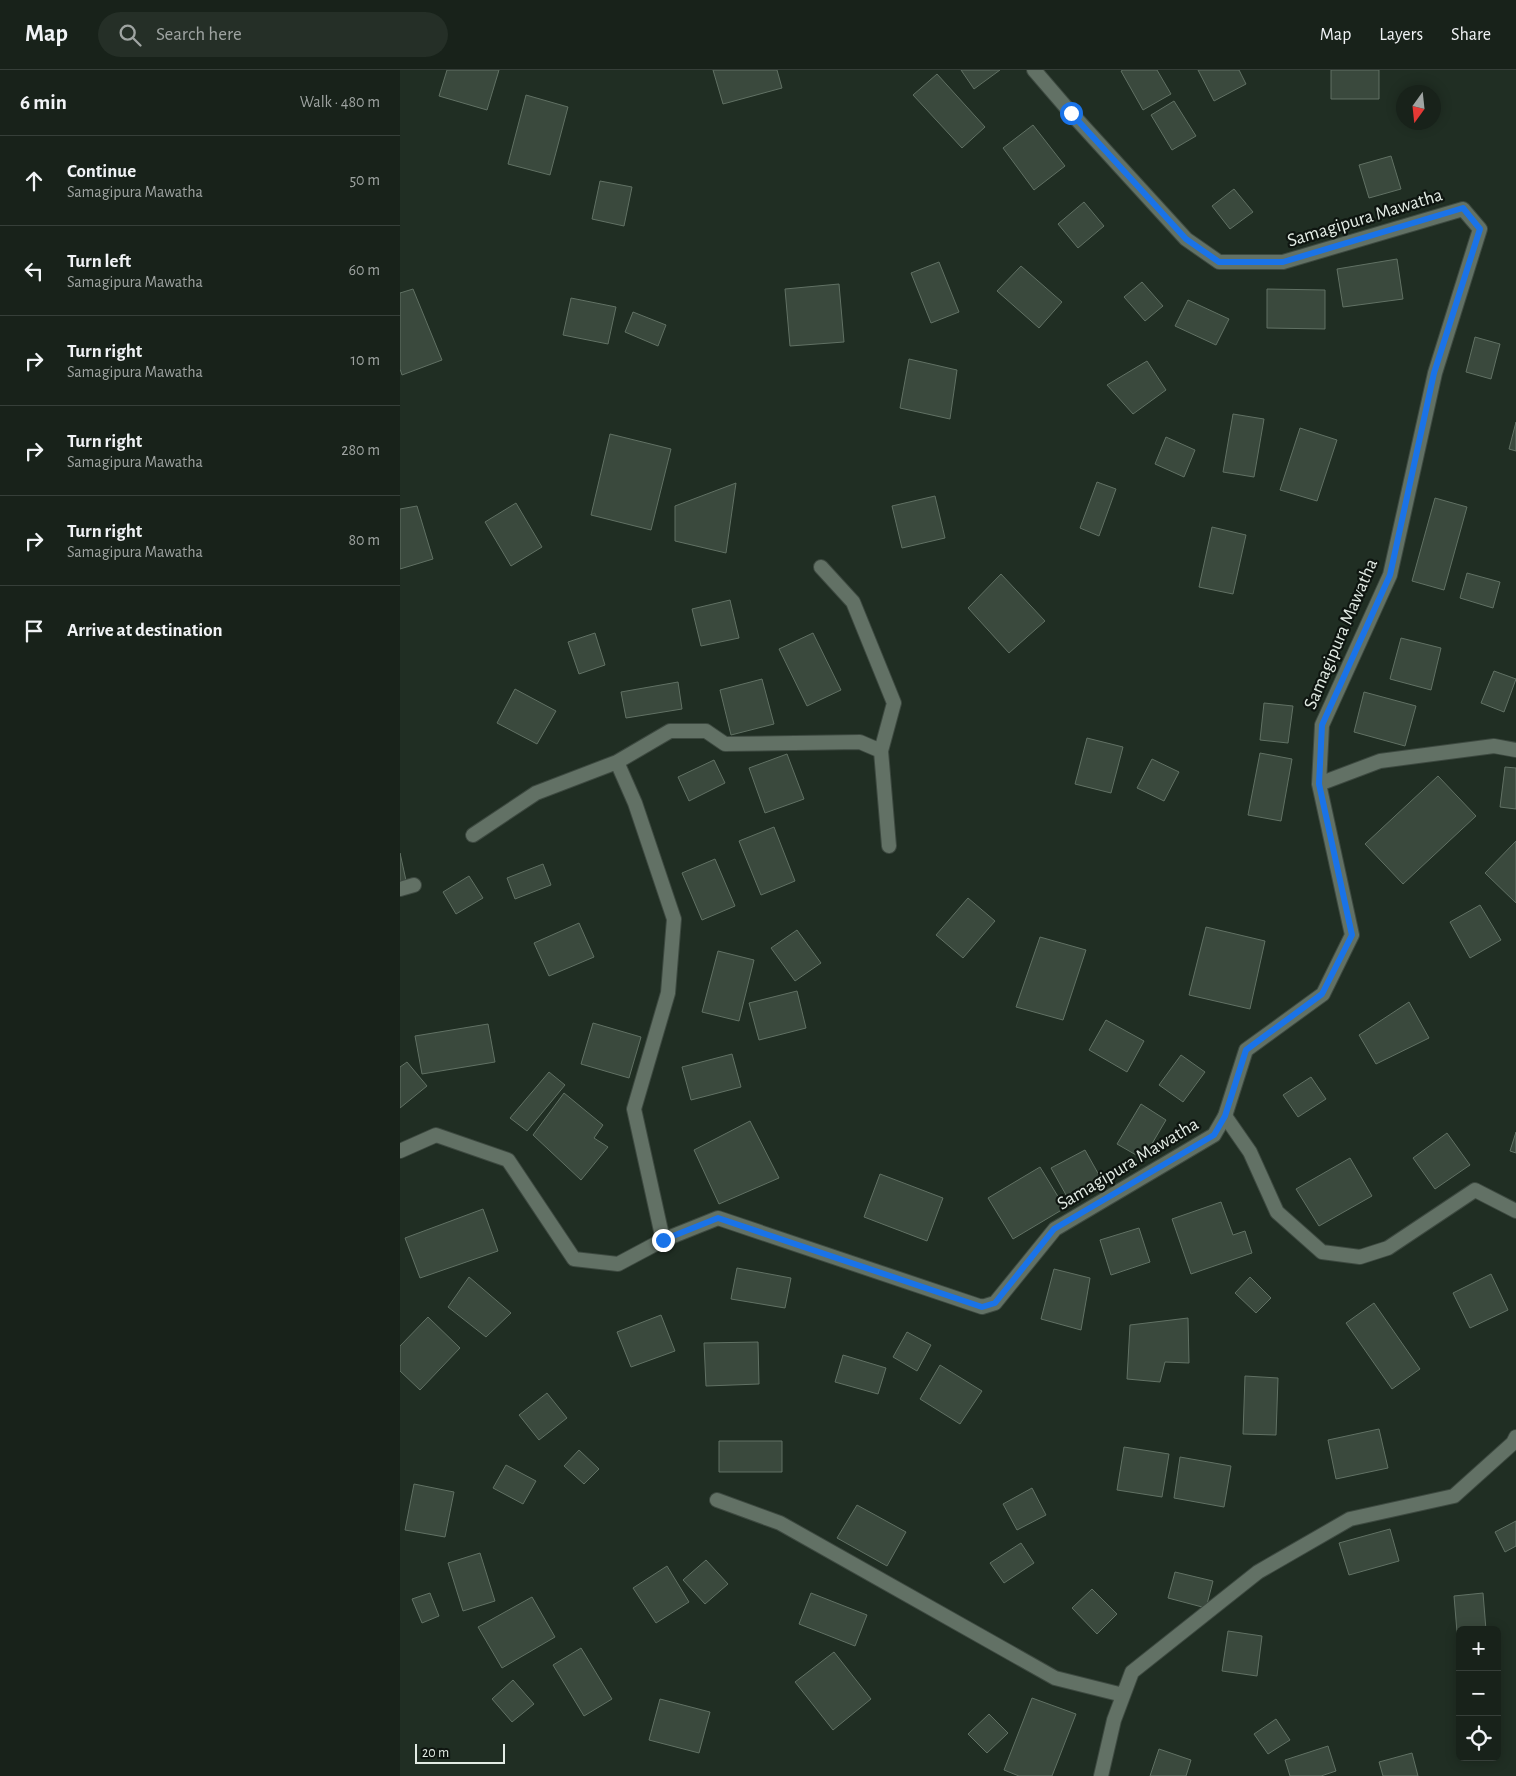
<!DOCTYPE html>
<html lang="en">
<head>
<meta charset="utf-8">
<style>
  body { margin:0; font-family:"Alegreya Sans",sans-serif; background:#252f27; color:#f1f3f6 }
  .controls { position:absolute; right:15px; bottom:15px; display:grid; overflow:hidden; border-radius:8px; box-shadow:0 2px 12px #0003 }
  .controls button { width:45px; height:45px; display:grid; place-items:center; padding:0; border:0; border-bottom:1px solid #363f39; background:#18221a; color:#f1f3f6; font:25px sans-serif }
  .compass { position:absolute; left:996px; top:15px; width:45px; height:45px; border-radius:50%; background:#18221a; box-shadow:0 2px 12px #0003; rotate:195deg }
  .scale { position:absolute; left:15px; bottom:12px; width:90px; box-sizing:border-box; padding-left:5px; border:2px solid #e2ebe4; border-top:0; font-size:14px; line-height:18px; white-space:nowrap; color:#e2ebe4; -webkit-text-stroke:4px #0e1510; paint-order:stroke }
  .stop { position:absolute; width:15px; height:15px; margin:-11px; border:4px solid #1a73e8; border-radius:50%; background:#fff }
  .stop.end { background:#1a73e8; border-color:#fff; box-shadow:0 1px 5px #0008 }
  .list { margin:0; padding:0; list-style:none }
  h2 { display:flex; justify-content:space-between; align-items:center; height:65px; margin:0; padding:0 20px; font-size:21px }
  h2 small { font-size:16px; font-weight:400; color:#9fa4a2 }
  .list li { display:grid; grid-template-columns:32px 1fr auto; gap:15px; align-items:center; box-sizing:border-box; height:90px; padding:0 20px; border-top:1px solid #363f39 }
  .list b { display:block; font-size:19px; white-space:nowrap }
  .list p { margin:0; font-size:16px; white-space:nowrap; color:#9fa4a2 }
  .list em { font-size:16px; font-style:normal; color:#9fa4a2 }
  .icon { flex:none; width:28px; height:28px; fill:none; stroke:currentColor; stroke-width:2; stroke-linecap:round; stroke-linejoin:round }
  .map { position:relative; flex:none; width:1116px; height:1706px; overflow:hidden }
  header { display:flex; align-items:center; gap:30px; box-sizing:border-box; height:70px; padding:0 25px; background:#18221a; border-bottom:1px solid #363f39 }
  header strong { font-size:24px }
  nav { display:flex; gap:28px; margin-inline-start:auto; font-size:18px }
  .search { width:350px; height:45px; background:#252f27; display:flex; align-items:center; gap:12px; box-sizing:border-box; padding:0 18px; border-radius:28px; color:#9fa4a2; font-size:19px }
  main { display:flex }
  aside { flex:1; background:#18221a }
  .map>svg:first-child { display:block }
  .building { fill:#3a493d; stroke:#617164 }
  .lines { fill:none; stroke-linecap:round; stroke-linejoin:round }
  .service-casing { stroke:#3d4940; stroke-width:16 }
  .minor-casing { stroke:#3d4940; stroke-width:16 }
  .service { stroke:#627165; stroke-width:14 }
  .minor { stroke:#627165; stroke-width:14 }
  .route { stroke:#1a73e8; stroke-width:6 }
  .labels { text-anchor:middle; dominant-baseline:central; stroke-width:4.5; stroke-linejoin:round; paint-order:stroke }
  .street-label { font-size:19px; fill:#e2ebe4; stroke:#0e1510 }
</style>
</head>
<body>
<header>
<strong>Map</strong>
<div class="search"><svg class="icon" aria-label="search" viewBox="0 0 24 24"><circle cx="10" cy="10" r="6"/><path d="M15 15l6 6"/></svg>Search here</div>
<nav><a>Map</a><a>Layers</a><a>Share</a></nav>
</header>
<main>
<aside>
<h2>6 min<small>Walk · 480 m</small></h2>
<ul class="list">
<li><svg class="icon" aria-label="ahead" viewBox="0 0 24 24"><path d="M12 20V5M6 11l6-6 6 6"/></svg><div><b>Continue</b><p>Samagipura Mawatha</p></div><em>50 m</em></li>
<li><svg class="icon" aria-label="left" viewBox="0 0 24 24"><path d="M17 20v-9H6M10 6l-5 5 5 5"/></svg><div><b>Turn left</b><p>Samagipura Mawatha</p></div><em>60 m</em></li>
<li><svg class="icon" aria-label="right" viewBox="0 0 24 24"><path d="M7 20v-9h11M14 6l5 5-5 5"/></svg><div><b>Turn right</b><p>Samagipura Mawatha</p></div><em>10 m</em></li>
<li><svg class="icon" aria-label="right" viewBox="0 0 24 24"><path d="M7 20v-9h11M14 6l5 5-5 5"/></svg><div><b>Turn right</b><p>Samagipura Mawatha</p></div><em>280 m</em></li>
<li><svg class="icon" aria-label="right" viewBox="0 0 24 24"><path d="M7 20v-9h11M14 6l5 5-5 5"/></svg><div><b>Turn right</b><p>Samagipura Mawatha</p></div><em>80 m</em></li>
<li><svg class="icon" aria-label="arrive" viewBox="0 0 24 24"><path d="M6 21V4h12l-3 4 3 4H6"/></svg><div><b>Arrive at destination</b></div></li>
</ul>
</aside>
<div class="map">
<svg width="1116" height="1706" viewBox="0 0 1116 1706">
  <rect width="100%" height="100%" fill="#202e23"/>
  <path class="building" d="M 47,0 L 99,0 L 87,40 L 39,26 Z
    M 313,0 L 377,0 L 382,18 L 323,34 Z
    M 561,0 L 600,0 L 574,19 Z
    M 723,0 L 757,0 L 771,24 L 743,40 L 721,1 Z
    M 798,0 L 839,0 L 846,14 L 814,31 Z
    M 931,0 L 979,0 L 979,29 L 931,29 Z
    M 537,4 L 585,57 L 562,78 L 513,25 Z
    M 126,25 L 168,37 L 150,105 L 108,94 Z
    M 774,31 L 796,66 L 772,80 L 751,45 Z
    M 633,55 L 665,96 L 634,120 L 603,78 Z
    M 991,86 L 1001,119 L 969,128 L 959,95 Z
    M 200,111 L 232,117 L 224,156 L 192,149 Z
    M 834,119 L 853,142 L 830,159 L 812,136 Z
    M 684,132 L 704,156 L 678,178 L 658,154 Z
    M 997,189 L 1003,229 L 943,237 L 937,199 Z
    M 539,192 L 559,242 L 531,253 L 511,203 Z
    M 621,196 L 662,232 L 639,258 L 597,221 Z
    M 742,212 L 763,236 L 745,251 L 724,227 Z
    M 439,214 L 444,272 L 390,276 L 385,219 Z
    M 13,219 L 42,290 L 2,305 L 0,299 L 0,223 Z
    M 867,219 L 925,220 L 925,259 L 867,258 Z
    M 171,228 L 216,237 L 208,274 L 163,265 Z
    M 788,230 L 829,249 L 816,275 L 775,256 Z
    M 233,242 L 266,255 L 258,276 L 225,262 Z
    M 1075,267 L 1100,274 L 1091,309 L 1066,302 Z
    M 509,289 L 557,300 L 550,349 L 500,338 Z
    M 747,291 L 766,320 L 733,344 L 707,315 Z
    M 833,344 L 864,349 L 854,407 L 823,402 Z
    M 1116,352 L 1116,381 L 1109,379 Z
    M 900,358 L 937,370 L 917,431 L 880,420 Z
    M 210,364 L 271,379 L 251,460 L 191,445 Z
    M 766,367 L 795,380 L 784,407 L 755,394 Z
    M 697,412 L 716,419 L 699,466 L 680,458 Z
    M 336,413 L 326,483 L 275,471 L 275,436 Z
    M 535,426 L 545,468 L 502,478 L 492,436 Z
    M 1035,428 L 1067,437 L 1044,520 L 1012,511 Z
    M 116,433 L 142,477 L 111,496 L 85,452 Z
    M 17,436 L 33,489 L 0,499 L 0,439 Z
    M 812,457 L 846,465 L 833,524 L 799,517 Z
    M 1067,503 L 1100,512 L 1093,538 L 1060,528 Z
    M 601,504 L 645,551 L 609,583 L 568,538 Z
    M 330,530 L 339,568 L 301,576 L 292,539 Z
    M 195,563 L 205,595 L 179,604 L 168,572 Z
    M 413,563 L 441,620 L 407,636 L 379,579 Z
    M 1001,568 L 1041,578 L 1031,620 L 990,609 Z
    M 1094,601 L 1116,609 L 1104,642 L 1081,633 Z
    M 362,609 L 374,654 L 331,665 L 320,620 Z
    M 278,612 L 282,639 L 226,648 L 221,622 Z
    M 115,619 L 156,641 L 137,674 L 97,653 Z
    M 964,622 L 1016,636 L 1005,676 L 954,662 Z
    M 864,633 L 893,636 L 888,673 L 860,670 Z
    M 687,668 L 723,677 L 711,723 L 675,714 Z
    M 860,683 L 892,689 L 881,751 L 848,745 Z
    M 387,684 L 404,729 L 365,743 L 349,698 Z
    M 752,689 L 779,702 L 764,731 L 737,718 Z
    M 314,690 L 325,713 L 289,731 L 278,707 Z
    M 1105,697 L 1116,698 L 1116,739 L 1100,737 Z
    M 1038,706 L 1076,746 L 1003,814 L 965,774 Z
    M 374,757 L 395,811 L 361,825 L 339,771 Z
    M 1116,771 L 1116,833 L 1085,803 Z
    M 0,783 L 7,815 L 0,816 Z
    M 315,789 L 335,836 L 302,850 L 282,803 Z
    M 143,794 L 151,815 L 115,829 L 107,808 Z
    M 69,806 L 83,828 L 56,844 L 43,822 Z
    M 568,828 L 595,851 L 563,888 L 536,865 Z
    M 1080,835 L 1101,870 L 1070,888 L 1050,852 Z
    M 179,853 L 194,887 L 149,906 L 134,873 Z
    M 806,857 L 865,871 L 850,939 L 789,925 Z
    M 397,860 L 421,893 L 395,911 L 371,878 Z
    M 640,867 L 686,880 L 663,950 L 616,937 Z
    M 318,881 L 354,890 L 339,951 L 302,942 Z
    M 397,921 L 406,958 L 359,970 L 349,933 Z
    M 1009,932 L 1029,968 L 976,994 L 959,965 Z
    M 706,950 L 744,971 L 727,1002 L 689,980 Z
    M 193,953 L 241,967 L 229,1008 L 181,994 Z
    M 88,954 L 95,992 L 22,1004 L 15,966 Z
    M 332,984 L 341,1017 L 291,1030 L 282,997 Z
    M 781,985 L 805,1002 L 783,1032 L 759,1015 Z
    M 7,992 L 27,1016 L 0,1038 L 0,997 Z
    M 149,1002 L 165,1015 L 127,1061 L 110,1048 Z
    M 911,1007 L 926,1029 L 898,1047 L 883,1025 Z
    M 164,1023 L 203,1055 L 194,1068 L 208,1077 L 181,1110 L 133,1065 Z
    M 741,1034 L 766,1050 L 743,1089 L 717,1074 Z
    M 350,1051 L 379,1108 L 319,1134 L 294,1080 Z
    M 1116,1062 L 1116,1083 L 1110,1081 Z
    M 1047,1063 L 1070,1095 L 1035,1119 L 1013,1088 Z
    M 685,1080 L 704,1114 L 670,1132 L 651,1098 Z
    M 950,1088 L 972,1126 L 919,1156 L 896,1119 Z
    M 640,1097 L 665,1138 L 613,1169 L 588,1128 Z
    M 480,1104 L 543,1128 L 527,1171 L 464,1147 Z
    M 821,1132 L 833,1165 L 845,1161 L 852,1183 L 791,1204 L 772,1149 Z
    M 83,1139 L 98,1181 L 20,1208 L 5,1168 Z
    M 739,1158 L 750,1192 L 711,1205 L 700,1170 Z
    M 337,1198 L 391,1208 L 385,1238 L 331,1229 Z
    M 654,1199 L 690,1208 L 681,1260 L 641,1249 Z
    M 1091,1204 L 1108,1240 L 1070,1258 L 1053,1223 Z
    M 69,1207 L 111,1243 L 86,1267 L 48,1237 Z
    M 850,1207 L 871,1228 L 856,1243 L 835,1223 Z
    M 974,1233 L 1020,1299 L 992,1319 L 946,1253 Z
    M 261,1245 L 275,1281 L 231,1297 L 217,1262 Z
    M 28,1247 L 60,1278 L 20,1320 L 0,1301 L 0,1276 Z
    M 788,1248 L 789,1293 L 765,1292 L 760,1312 L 727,1309 L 730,1255 Z
    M 507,1262 L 531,1275 L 517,1301 L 493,1287 Z
    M 358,1272 L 359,1314 L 306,1316 L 304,1273 Z
    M 443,1285 L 486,1298 L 478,1324 L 435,1312 Z
    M 540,1295 L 582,1321 L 560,1354 L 520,1329 Z
    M 845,1306 L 878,1308 L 876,1365 L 843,1364 Z
    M 147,1323 L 167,1348 L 139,1370 L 119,1345 Z
    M 979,1359 L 988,1398 L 936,1409 L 928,1370 Z
    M 319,1371 L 382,1371 L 382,1402 L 319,1402 Z
    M 724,1377 L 769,1384 L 762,1427 L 717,1420 Z
    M 179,1380 L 199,1399 L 184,1414 L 164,1396 Z
    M 780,1387 L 831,1396 L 824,1437 L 774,1428 Z
    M 106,1395 L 136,1411 L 123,1434 L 93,1418 Z
    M 14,1414 L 54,1422 L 45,1467 L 5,1460 Z
    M 632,1418 L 646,1445 L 617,1460 L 603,1434 Z
    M 457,1435 L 506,1462 L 487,1496 L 437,1468 Z
    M 1116,1451 L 1116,1476 L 1105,1482 L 1095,1462 Z
    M 990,1459 L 999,1491 L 949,1505 L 939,1473 Z
    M 621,1473 L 634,1493 L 604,1513 L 590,1493 Z
    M 80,1483 L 95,1531 L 63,1541 L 48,1493 Z
    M 306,1490 L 328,1514 L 305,1534 L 283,1510 Z
    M 267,1496 L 289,1532 L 256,1553 L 233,1518 Z
    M 775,1502 L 813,1511 L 806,1538 L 768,1528 Z
    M 692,1519 L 717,1544 L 697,1564 L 672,1538 Z
    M 30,1523 L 39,1546 L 22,1553 L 12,1529 Z
    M 411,1523 L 467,1545 L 455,1576 L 399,1554 Z
    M 1083,1523 L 1086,1560 L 1060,1560 L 1060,1574 L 1058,1574 L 1054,1526 Z
    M 132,1527 L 155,1567 L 102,1598 L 78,1557 Z
    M 828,1561 L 862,1566 L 857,1606 L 822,1601 Z
    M 181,1578 L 212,1629 L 184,1646 L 153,1595 Z
    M 434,1582 L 471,1629 L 433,1660 L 395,1612 Z
    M 113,1610 L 134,1634 L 112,1652 L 92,1629 Z
    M 632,1628 L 676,1644 L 652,1706 L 619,1706 L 604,1700 Z
    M 260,1629 L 310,1642 L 299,1683 L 249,1670 Z
    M 589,1644 L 608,1663 L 587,1683 L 568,1664 Z
    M 876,1649 L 890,1670 L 868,1684 L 854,1664 Z
    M 928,1676 L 936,1701 L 921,1706 L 890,1706 L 885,1690 Z
    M 759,1679 L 791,1690 L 786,1706 L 750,1706 Z
    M 1012,1683 L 1018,1706 L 983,1706 L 979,1692 Z"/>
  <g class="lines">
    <g class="service-casing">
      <path id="service" d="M 0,819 L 14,815
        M 825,1046 L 850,1082 L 877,1142 L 922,1182 L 960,1187 L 988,1178 L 1075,1120 L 1116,1141
        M 317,1430 L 380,1453 L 655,1608 L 723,1625
        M 701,1706 L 714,1650 L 732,1602 L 858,1502 L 950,1449 L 1054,1426 L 1113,1373 L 1116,1367"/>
    </g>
    <g class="minor-casing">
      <path id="minor" d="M 421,497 L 453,532 L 494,633 L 481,681 L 489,776
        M 217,692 L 235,733 L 274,849 L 268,923 L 234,1039 L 263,1170
        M 919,714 L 980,691 L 1094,676 L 1116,680
        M 73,765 L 136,723 L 217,692 L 270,661 L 306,661 L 325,674 L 460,672 L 481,681
        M 0,1081 L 36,1065 L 108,1090 L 174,1189 L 218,1194 L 263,1170 L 318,1148 L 582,1237 L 595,1233 L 655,1159 L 814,1065 L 825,1046 L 846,980 L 923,924 L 952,865 L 919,714 L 922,655 L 990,505 L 1035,303 L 1080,159 L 1063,139 L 883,192 L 819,192 L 786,169 L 671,43 L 634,0"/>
    </g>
    <use href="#service" class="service"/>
    <use href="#minor" class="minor"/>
  </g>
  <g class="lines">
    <path class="route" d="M 263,1170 L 318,1148 L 582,1237 L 595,1233 L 654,1159 L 814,1065 L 825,1046 L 846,980 L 922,924 L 952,865 L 919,714 L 922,655 L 990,505 L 1034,303 L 1080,159 L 1063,138 L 883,192 L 819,192 L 786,169 L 671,43"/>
  </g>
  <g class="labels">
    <g class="street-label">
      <text transform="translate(965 148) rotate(-17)">Samagipura Mawatha</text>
      <text transform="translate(941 564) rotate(-67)">Samagipura Mawatha</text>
      <text transform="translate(728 1094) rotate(-31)">Samagipura Mawatha</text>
    </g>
  </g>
</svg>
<div class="controls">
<button>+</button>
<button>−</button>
<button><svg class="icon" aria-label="locate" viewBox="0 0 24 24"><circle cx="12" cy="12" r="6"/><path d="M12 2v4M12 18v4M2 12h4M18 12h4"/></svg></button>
</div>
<svg class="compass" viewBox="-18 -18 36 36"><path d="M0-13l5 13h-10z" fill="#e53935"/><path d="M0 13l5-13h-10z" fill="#9fa4a2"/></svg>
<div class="scale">20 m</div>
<div class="stop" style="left:671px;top:43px"></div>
<div class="stop end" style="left:263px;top:1170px"></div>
</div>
</main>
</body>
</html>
